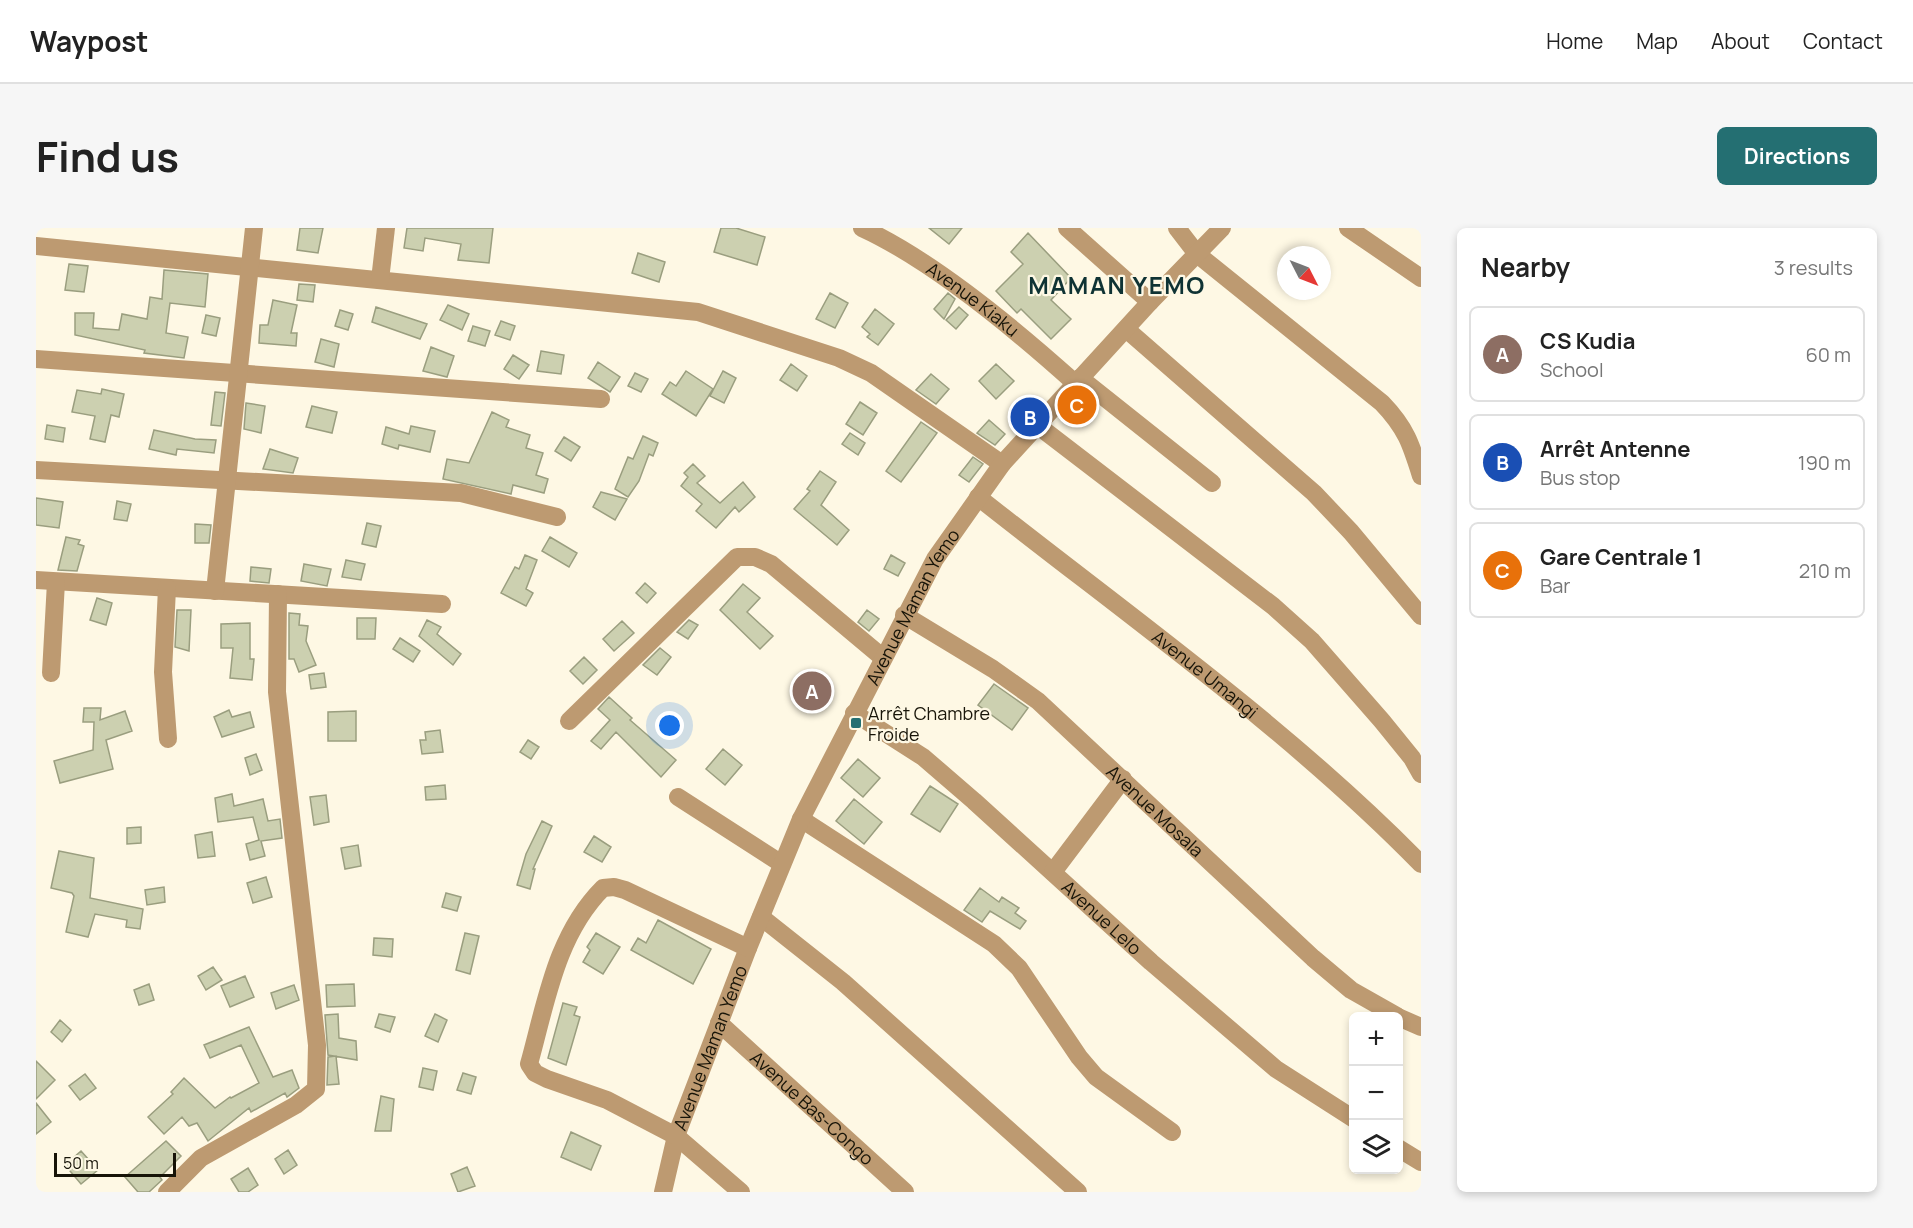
<!DOCTYPE html>
<html lang="en">
<head>
<meta charset="utf-8">
<style>
  body { margin:0; font-family:Manrope,sans-serif; background:#f6f6f6; color:#222 }
  .controls { position:absolute; right:18px; bottom:18px; display:grid; overflow:hidden; border-radius:9px; box-shadow:0 3px 9px #0003 }
  .controls button { width:54px; height:54px; display:grid; place-items:center; padding:0; border:0; border-bottom:2px solid #e0e0e0; background:#fff; color:#222; font:30px sans-serif }
  .compass { position:absolute; left:1241px; top:18px; width:54px; height:54px; border-radius:50%; background:#fff; box-shadow:0 3px 9px #0003; rotate:132deg }
  .scale { position:absolute; left:18px; bottom:15px; width:122px; box-sizing:border-box; padding-left:6px; border:3px solid #171408; border-top:0; font-size:16px; line-height:21px; white-space:nowrap; color:#171408; -webkit-text-stroke:4px #fef8e4; paint-order:stroke }
  .you { position:absolute; left:634px; top:498px; width:21px; height:21px; margin:-15px; border:4px solid #fff; border-radius:50%; background:#1a73e8; box-shadow:0 0 0 9px #1a73e833 }
  .badge { display:grid; place-items:center; width:39px; height:39px; border-radius:50%; background:#246f72; color:#fff; font-size:20px; font-weight:700 }
  .pin { position:absolute; translate:-50% -50%; border:3px solid #fff; box-shadow:0 2px 6px #0006 }
  .list { margin:0; padding:0; list-style:none }
  h2 { display:flex; justify-content:space-between; align-items:center; height:78px; margin:0; padding:0 24px; font-size:26px }
  h2 small { font-size:20px; font-weight:400; color:#767676 }
  .list li { display:grid; grid-template-columns:39px 1fr auto; gap:18px; align-items:center; box-sizing:border-box; height:96px; margin:0 12px 12px; padding:0 12px; border:2px solid #e0e0e0; border-radius:9px }
  .list b { display:block; font-size:22px; white-space:nowrap }
  .list p { margin:0; font-size:20px; white-space:nowrap; color:#767676 }
  .list em { font-size:20px; font-style:normal; color:#767676 }
  .icon { flex:none; width:33px; height:33px; fill:none; stroke:currentColor; stroke-width:2; stroke-linecap:round; stroke-linejoin:round }
  .map { position:relative; flex:none; width:1385px; height:964px; overflow:hidden; border-radius:9px }
  header { display:flex; align-items:center; gap:36px; box-sizing:border-box; height:84px; padding:0 30px; background:#fff; border-bottom:2px solid #e0e0e0 }
  header strong { font-size:28px }
  nav { display:flex; gap:33px; margin-inline-start:auto; font-size:21px }
  .intro { display:flex; align-items:center; justify-content:space-between; box-sizing:border-box; height:144px; padding:0 36px }
  h1 { margin:0; font-size:42px }
  .button { padding:15px 27px; border-radius:9px; background:#246f72; color:#fff; font-size:21px; font-weight:700 }
  main { display:flex; gap:36px; padding:0 36px }
  aside { flex:1; background:#fff; border-radius:9px; box-shadow:0 3px 9px #0003 }
  .map>svg:first-child { display:block }
  .building { fill:#ccd0b0; stroke:#9a9e7f; stroke-width:1.5 }
  .lines { fill:none; stroke-linecap:round; stroke-linejoin:round }
  .minor { stroke:#bd9a71; stroke-width:18 }
  .poi-dot { fill:#246f72; stroke:#fef8e4; stroke-width:2 }
  .labels { text-anchor:middle; dominant-baseline:central; stroke-width:4.5; stroke-linejoin:round; paint-order:stroke }
  .street-label { font-size:18px; fill:#171408; stroke:#fef8e4 }
  .poi-label { font-size:18px; fill:#171408; stroke:#fef8e4; text-anchor:start }
  .district-label { font-size:24px; font-weight:bold; letter-spacing:1.5px; fill:#0f3334; stroke:#fef8e4 }
</style>
</head>
<body>
<header>
<strong>Waypost</strong>
<nav><a>Home</a><a>Map</a><a>About</a><a>Contact</a></nav>
</header>
<div class="intro"><h1>Find us</h1><a class="button">Directions</a></div>
<main>
<div class="map">
<svg width="1385" height="964" viewBox="0 0 1385 964">
  <rect width="100%" height="100%" fill="#fef8e4"/>
  <path class="building" d="M 264,0 L 287,0 L 282,25 L 261,22 Z
    M 371,0 L 457,0 L 453,35 L 422,32 L 425,16 L 389,10 L 387,23 L 368,20 Z
    M 685,0 L 700,0 L 729,9 L 721,37 L 678,24 Z
    M 893,0 L 926,0 L 913,16 Z
    M 992,5 L 1035,50 L 1015,72 L 1035,91 L 1015,111 L 985,81 L 981,85 L 960,63 L 987,36 L 975,24 Z
    M 602,25 L 629,34 L 623,54 L 596,45 Z
    M 33,36 L 52,38 L 48,64 L 29,62 Z
    M 128,42 L 172,46 L 169,79 L 134,75 L 130,105 L 152,109 L 148,130 L 108,125 L 109,122 L 39,107 L 39,85 L 58,85 L 57,100 L 83,102 L 86,86 L 111,91 L 114,69 L 126,71 Z
    M 263,56 L 279,57 L 277,74 L 261,72 Z
    M 794,65 L 812,75 L 799,100 L 780,91 Z
    M 912,65 L 919,71 L 908,91 L 898,81 Z
    M 237,72 L 261,77 L 255,105 L 261,105 L 260,118 L 223,115 L 224,97 L 232,97 Z
    M 412,77 L 433,86 L 426,102 L 404,92 Z
    M 340,79 L 391,96 L 384,111 L 336,94 Z
    M 923,79 L 932,87 L 920,101 L 910,92 Z
    M 839,81 L 858,96 L 842,117 L 831,109 L 834,106 L 826,99 Z
    M 304,82 L 317,86 L 312,102 L 299,98 Z
    M 170,87 L 184,90 L 180,108 L 166,105 Z
    M 465,93 L 479,98 L 474,112 L 459,107 Z
    M 437,98 L 454,103 L 449,118 L 432,113 Z
    M 285,111 L 303,116 L 298,139 L 279,134 Z
    M 395,119 L 418,128 L 411,149 L 387,143 Z
    M 505,123 L 528,127 L 525,146 L 501,143 Z
    M 477,127 L 493,137 L 483,151 L 468,141 Z
    M 562,134 L 584,149 L 574,164 L 552,150 Z
    M 755,136 L 771,148 L 761,163 L 744,152 Z
    M 960,136 L 978,153 L 960,171 L 943,153 Z
    M 650,143 L 677,161 L 660,188 L 626,166 L 634,154 L 640,158 Z
    M 687,143 L 700,150 L 688,175 L 674,168 Z
    M 599,145 L 612,151 L 605,164 L 592,158 Z
    M 895,146 L 913,161 L 900,176 L 880,162 Z
    M 66,161 L 88,166 L 83,189 L 75,187 L 69,214 L 54,211 L 59,188 L 36,184 L 41,162 L 65,166 Z
    M 179,164 L 189,165 L 185,198 L 175,197 Z
    M 824,174 L 841,185 L 827,207 L 810,196 Z
    M 210,175 L 229,178 L 225,205 L 208,201 Z
    M 276,178 L 301,184 L 296,205 L 270,199 Z
    M 456,184 L 473,192 L 470,199 L 494,207 L 490,220 L 507,225 L 500,247 L 512,251 L 508,265 L 477,257 L 475,266 L 407,251 L 411,231 L 433,235 Z
    M 953,192 L 969,206 L 959,217 L 941,205 Z
    M 885,194 L 901,205 L 865,254 L 850,243 Z
    M 11,197 L 29,200 L 27,214 L 9,211 Z
    M 375,198 L 399,203 L 394,224 L 363,217 L 362,221 L 346,216 L 350,199 L 373,206 Z
    M 118,202 L 159,211 L 180,212 L 178,225 L 141,221 L 140,227 L 113,221 Z
    M 814,205 L 829,215 L 822,227 L 806,216 Z
    M 607,208 L 622,215 L 617,228 L 613,226 L 603,253 L 592,269 L 579,261 L 592,229 L 597,231 Z
    M 528,209 L 544,219 L 535,233 L 519,223 Z
    M 234,221 L 262,230 L 257,245 L 227,241 Z
    M 937,229 L 947,236 L 933,254 L 923,247 Z
    M 657,236 L 669,248 L 661,255 L 684,275 L 707,254 L 719,269 L 703,284 L 699,279 L 680,300 L 660,283 L 666,276 L 645,258 L 652,249 L 648,245 Z
    M 784,243 L 800,254 L 785,277 L 813,302 L 801,317 L 758,281 L 774,263 L 771,261 Z
    M 565,264 L 591,271 L 579,292 L 557,279 Z
    M 0,270 L 27,274 L 23,300 L 0,297 Z
    M 81,273 L 95,276 L 91,293 L 78,291 Z
    M 331,295 L 345,298 L 340,319 L 326,316 Z
    M 159,296 L 175,297 L 173,315 L 159,315 Z
    M 30,309 L 44,312 L 42,316 L 48,318 L 41,343 L 22,342 Z
    M 514,309 L 541,325 L 533,339 L 506,323 Z
    M 489,327 L 501,332 L 490,361 L 497,365 L 490,378 L 465,365 L 479,339 L 483,341 Z
    M 855,327 L 869,335 L 862,348 L 848,341 Z
    M 310,332 L 329,336 L 325,352 L 306,349 Z
    M 268,336 L 295,341 L 291,358 L 265,353 Z
    M 215,339 L 235,341 L 233,355 L 214,353 Z
    M 609,355 L 620,365 L 611,375 L 600,365 Z
    M 707,356 L 724,370 L 711,384 L 737,408 L 724,421 L 684,382 Z
    M 61,370 L 76,375 L 70,397 L 54,392 Z
    M 141,382 L 155,382 L 153,423 L 139,419 Z
    M 831,382 L 843,391 L 833,403 L 822,394 Z
    M 253,385 L 264,386 L 263,397 L 272,398 L 270,413 L 280,437 L 263,444 L 258,431 L 253,431 Z
    M 321,390 L 340,390 L 339,411 L 321,411 Z
    M 391,392 L 405,399 L 401,406 L 425,426 L 417,437 L 383,408 Z
    M 653,392 L 662,397 L 652,411 L 641,404 Z
    M 586,393 L 598,405 L 578,423 L 567,411 Z
    M 214,395 L 214,431 L 218,431 L 216,452 L 194,450 L 197,420 L 185,420 L 185,396 Z
    M 364,410 L 384,423 L 377,434 L 357,421 Z
    M 624,420 L 635,429 L 621,447 L 607,437 Z
    M 548,429 L 561,442 L 547,456 L 534,443 Z
    M 288,445 L 290,459 L 275,461 L 273,447 Z
    M 958,456 L 992,480 L 976,502 L 942,477 Z
    M 573,469 L 596,490 L 594,492 L 640,532 L 625,549 L 580,504 L 565,521 L 555,513 L 574,492 L 562,481 Z
    M 48,480 L 65,480 L 64,492 L 89,483 L 96,503 L 70,512 L 77,541 L 24,555 L 18,533 L 57,522 L 58,494 L 47,494 Z
    M 193,482 L 196,489 L 214,484 L 218,499 L 186,509 L 178,489 Z
    M 320,483 L 320,513 L 292,513 L 292,484 Z
    M 404,502 L 407,524 L 386,526 L 384,512 L 390,512 L 389,504 Z
    M 492,512 L 503,519 L 495,531 L 484,524 Z
    M 687,521 L 706,537 L 689,557 L 670,541 Z
    M 220,526 L 226,542 L 214,547 L 209,530 Z
    M 822,531 L 844,550 L 827,569 L 805,550 Z
    M 409,557 L 410,571 L 390,572 L 389,559 Z
    M 894,558 L 922,576 L 904,604 L 875,586 Z
    M 196,566 L 198,578 L 227,571 L 232,593 L 244,591 L 246,610 L 225,613 L 229,628 L 214,632 L 210,616 L 223,612 L 217,589 L 182,594 L 179,570 Z
    M 290,567 L 293,594 L 278,597 L 274,569 Z
    M 818,571 L 846,594 L 828,616 L 800,593 Z
    M 506,593 L 516,598 L 497,641 L 499,641 L 494,661 L 481,657 L 490,626 Z
    M 105,599 L 105,615 L 91,616 L 91,600 Z
    M 176,604 L 179,628 L 162,630 L 159,607 Z
    M 558,608 L 575,619 L 566,634 L 548,624 Z
    M 322,617 L 325,638 L 309,641 L 305,620 Z
    M 23,623 L 58,630 L 54,670 L 107,681 L 104,701 L 90,699 L 91,692 L 59,686 L 52,709 L 30,704 L 38,668 L 36,665 L 15,660 Z
    M 230,649 L 236,669 L 217,675 L 211,655 Z
    M 128,659 L 129,674 L 111,677 L 109,662 Z
    M 944,660 L 963,674 L 966,669 L 983,680 L 979,685 L 990,693 L 984,701 L 954,683 L 946,694 L 928,682 Z
    M 410,665 L 425,669 L 421,683 L 406,679 Z
    M 622,692 L 675,721 L 657,756 L 595,722 L 602,710 L 610,715 Z
    M 429,705 L 443,708 L 434,746 L 420,742 Z
    M 560,705 L 584,719 L 567,746 L 547,734 L 554,722 L 551,719 Z
    M 338,710 L 357,711 L 356,729 L 337,727 Z
    M 177,739 L 186,752 L 170,762 L 162,748 Z
    M 209,748 L 218,769 L 194,779 L 185,758 Z
    M 113,756 L 118,772 L 103,777 L 98,762 Z
    M 318,756 L 319,778 L 291,779 L 290,757 Z
    M 258,757 L 263,772 L 240,781 L 235,765 Z
    M 527,775 L 541,779 L 538,787 L 544,789 L 530,837 L 512,830 Z
    M 302,786 L 303,810 L 320,813 L 321,832 L 292,827 L 289,787 Z
    M 343,786 L 359,789 L 354,804 L 339,799 Z
    M 399,786 L 411,792 L 402,814 L 389,808 Z
    M 24,792 L 35,802 L 26,814 L 15,804 Z
    M 213,799 L 237,849 L 256,842 L 263,860 L 251,869 L 249,865 L 215,884 L 213,880 L 172,913 L 161,895 L 153,898 L 146,889 L 128,906 L 112,889 L 137,866 L 135,864 L 148,850 L 179,880 L 194,869 L 195,870 L 223,855 L 205,817 L 174,830 L 168,817 Z
    M 300,828 L 303,856 L 291,857 L 292,829 Z
    M 0,833 L 19,852 L 0,871 Z
    M 387,840 L 401,843 L 397,862 L 383,859 Z
    M 427,845 L 440,849 L 435,866 L 421,862 Z
    M 49,846 L 60,860 L 44,872 L 33,858 Z
    M 345,868 L 358,871 L 355,903 L 339,903 Z
    M 0,875 L 15,894 L 0,906 Z
    M 535,904 L 565,918 L 555,942 L 525,929 Z
    M 130,913 L 145,928 L 124,949 L 126,952 L 113,964 L 102,964 L 89,949 Z
    M 252,922 L 261,937 L 248,946 L 239,931 Z
    M 45,923 L 62,942 L 45,956 L 29,937 Z
    M 431,939 L 439,958 L 422,964 L 415,946 Z
    M 212,940 L 222,957 L 212,964 L 203,964 L 195,951 Z"/>
  <g class="lines">
    <g class="minor">
      <path id="s1" d="M 826,0 C 898,33 980,102 1039,155"/>
      <path d="M 1031,0 L 1114,74"/>
      <path d="M 1141,0 L 1161,26 L 1346,175 C 1370,200 1375,216 1385,248"/>
      <path d="M 1312,0 L 1385,50"/>
      <path d="M 0,18 L 662,84 L 803,130 L 835,145 L 966,236"/>
      <path d="M 344,52 L 350,0"/>
      <path d="M 1090,101 L 1278,265 L 1315,304 L 1385,388"/>
      <path d="M 0,131 L 565,171"/>
      <path d="M 1044,150 L 1176,255"/>
      <path d="M 1001,197 L 1237,378 L 1276,413 L 1346,493 L 1376,530 L 1385,546"/>
      <path d="M 0,242 L 425,265 L 521,289"/>
      <path id="s2" d="M 942,269 C 1091,387 1252,500 1385,636"/>
      <path d="M 0,352 L 406,376"/>
      <path d="M 131,360 L 127,444 L 132,511"/>
      <path d="M 179,363 L 218,0"/>
      <path id="s3" d="M 868,387 L 957,441 L 1002,473 L 1277,730 L 1315,762 L 1361,788"/>
      <path d="M 15,445 L 20,354"/>
      <path id="s4" d="M 818,485 L 887,529 L 938,573 L 1115,734 L 1240,841 L 1318,891"/>
      <path d="M 533,493 L 701,329 L 719,329 L 735,336 L 846,429"/>
      <path d="M 642,569 L 746,636"/>
      <path d="M 765,591 L 958,716 L 983,740 L 1043,829 L 1060,849 L 1136,904"/>
      <path d="M 1017,644 L 1087,551"/>
      <path d="M 725,689 L 807,754 L 1042,964"/>
      <path d="M 1362,789 L 1385,799"/>
      <path id="s5" d="M 683,795 L 869,964"/>
      <path d="M 1362,920 L 1385,934"/>
      <path d="M 131,964 L 165,930 L 260,877 L 280,861 L 281,817 L 241,464 L 242,366"/>
      <path id="s6" d="M 627,964 L 640,908 L 712,720 L 765,591 L 899,331 L 966,236 L 1114,74 L 1186,0"/>
      <path d="M 705,964 L 640,908 L 571,872 L 511,851 L 499,845 L 493,836 C 510,775 520,707 567,660 L 578,659 L 589,662 L 712,720"/>
    </g>
  </g>
  <rect class="poi-dot" x="814" y="489" width="12" height="12" rx="3"/>
  <g class="labels">
    <g class="street-label">
      <text stroke="none"><textPath href="#s1" startOffset="132">Avenue Kiaku</textPath></text>
      <text stroke="none"><textPath href="#s6" startOffset="638">Avenue Maman Yemo</textPath></text>
      <text stroke="none"><textPath href="#s2" startOffset="288">Avenue Umangi</textPath></text>
      <text stroke="none"><textPath href="#s3" startOffset="320">Avenue Mosala</textPath></text>
      <text stroke="none"><textPath href="#s4" startOffset="322">Avenue Lelo</textPath></text>
      <text stroke="none"><textPath href="#s6" startOffset="152">Avenue Maman Yemo</textPath></text>
      <text stroke="none"><textPath href="#s5" startOffset="126">Avenue Bas-Congo</textPath></text>
    </g>
    <g class="poi-label">
      <text x="832" y="485">Arrêt Chambre<tspan x="832" dy="21">Froide</tspan></text>
    </g>
    <g class="district-label">
      <text x="1081" y="56">MAMAN YEMO</text>
    </g>
  </g>
</svg>
<div class="controls">
<button>+</button>
<button>−</button>
<button><svg class="icon" aria-label="layers" viewBox="0 0 24 24"><path d="M12 4l9 5-9 5-9-5zM3 14l9 5 9-5"/></svg></button>
</div>
<svg class="compass" viewBox="-18 -18 36 36"><path d="M0-13l5 13h-10z" fill="#e53935"/><path d="M0 13l5-13h-10z" fill="#767676"/></svg>
<div class="scale">50 m</div>
<div class="you"></div>
<div class="pin badge" style="left:776px;top:463px;background:#8d6e63">A</div>
<div class="pin badge" style="left:994px;top:189px;background:#1a4fb4">B</div>
<div class="pin badge" style="left:1041px;top:177px;background:#e8710a">C</div>
</div>
<aside>
<h2>Nearby<small>3 results</small></h2>
<ul class="list">
<li><span class="badge" style="background:#8d6e63">A</span><div><b>CS Kudia</b><p>School</p></div><em>60 m</em></li>
<li><span class="badge" style="background:#1a4fb4">B</span><div><b>Arrêt Antenne</b><p>Bus stop</p></div><em>190 m</em></li>
<li><span class="badge" style="background:#e8710a">C</span><div><b>Gare Centrale 1</b><p>Bar</p></div><em>210 m</em></li>
</ul>
</aside>
</main>
</body>
</html>
